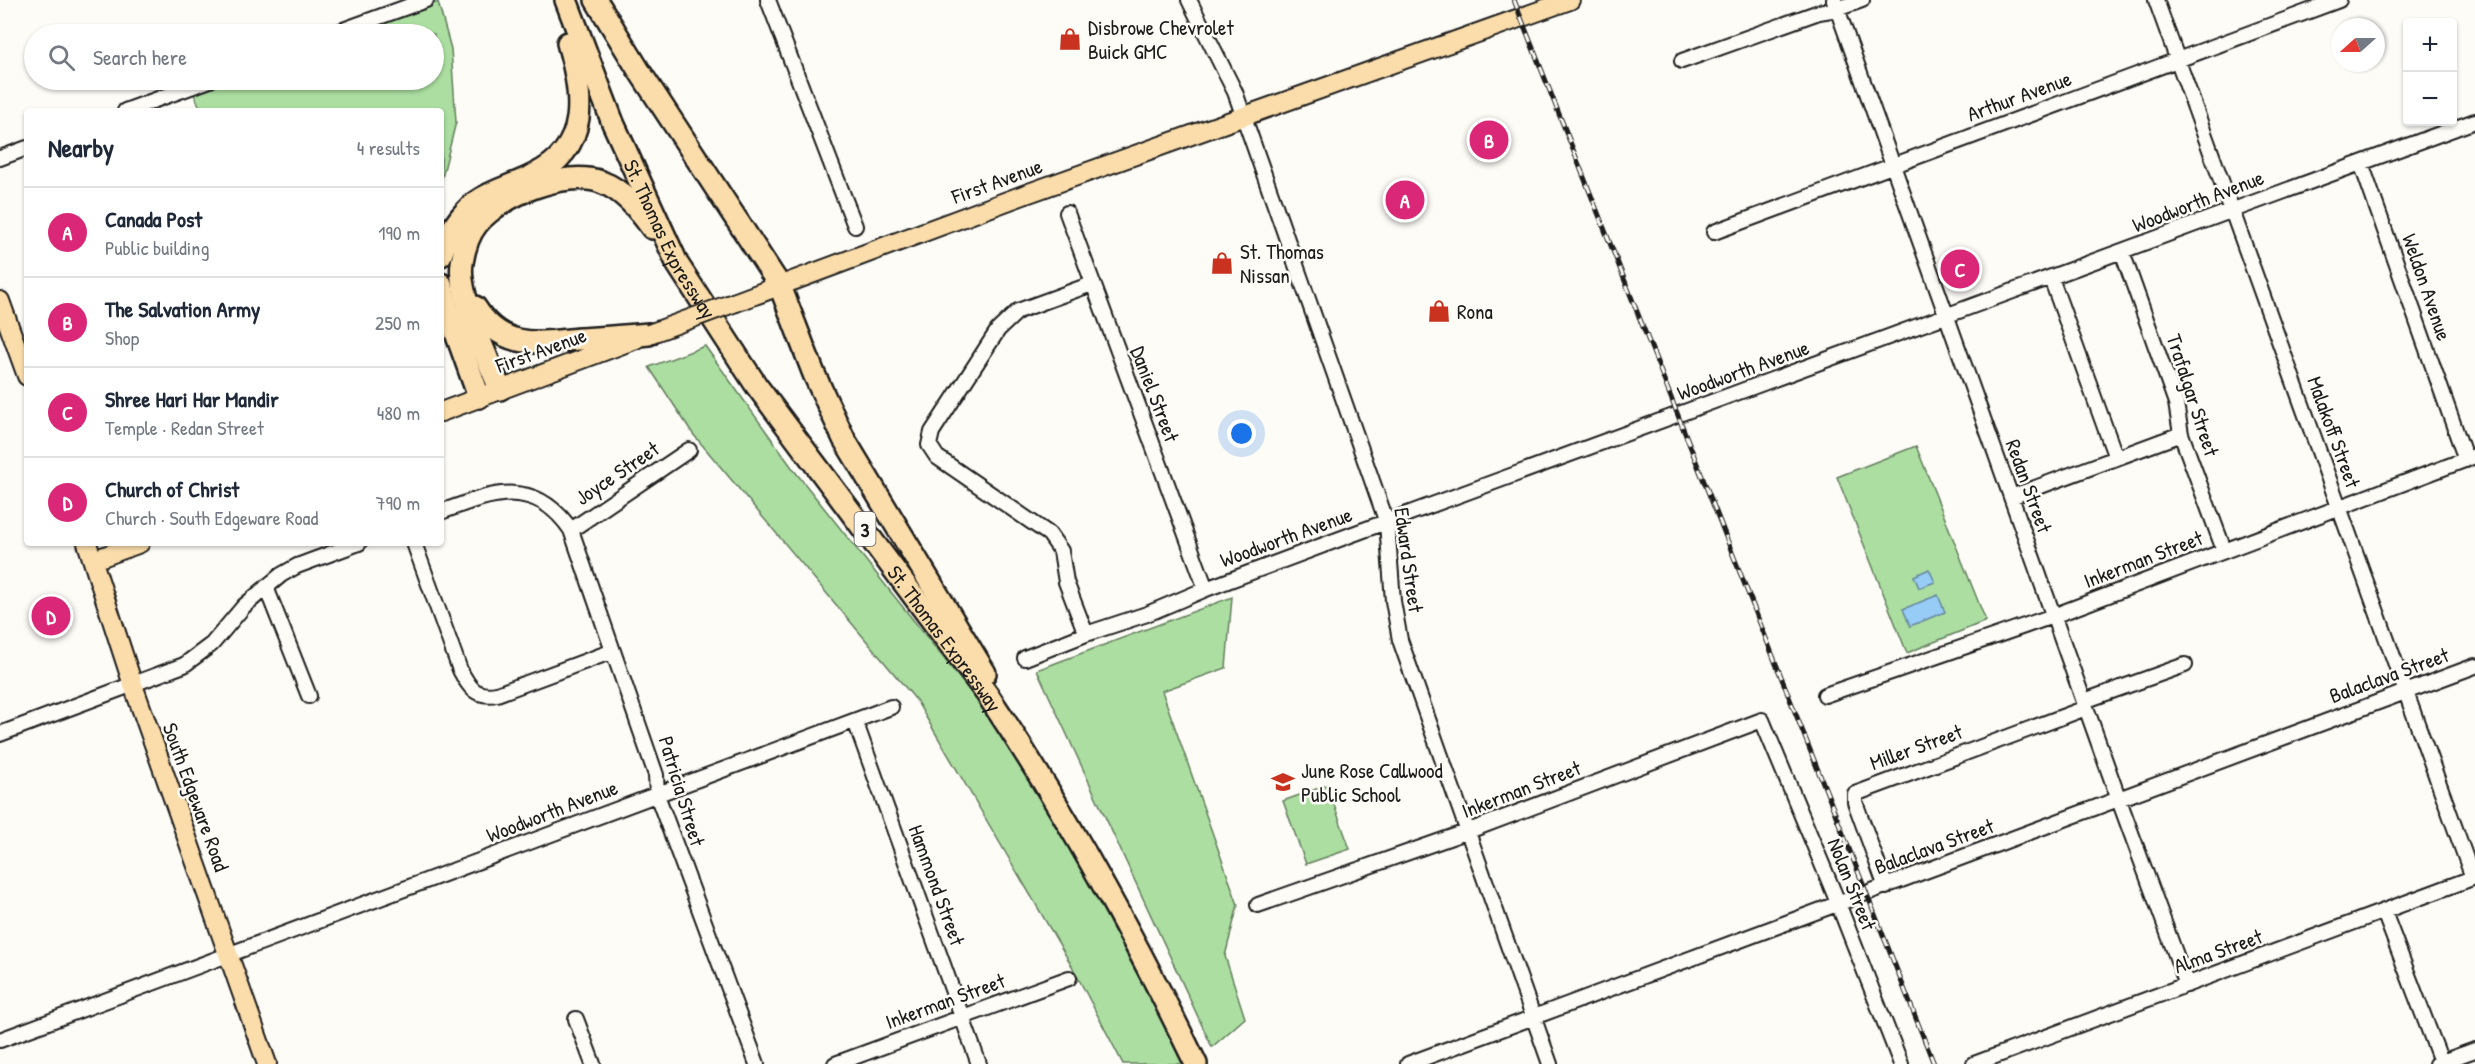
<!DOCTYPE html>
<html lang="en">
<head>
<meta charset="utf-8">
<style>
  body { margin:0; font-family:"Patrick Hand",sans-serif; background:#f2f2f3; color:#1f2937 }
  .controls { position:absolute; right:18px; top:18px; display:grid; overflow:hidden; border-radius:6px; box-shadow:0 2px 4px #0004 }
  .controls button { width:54px; height:54px; display:grid; place-items:center; padding:0; border:0; border-bottom:2px solid #e0e1e3; background:#fff; color:#1f2937; font:30px sans-serif }
  .compass { position:absolute; left:2331px; top:18px; width:54px; height:54px; border-radius:50%; background:#fff; box-shadow:0 2px 4px #0004; rotate:249deg }
  .you { position:absolute; left:1242px; top:434px; width:21px; height:21px; margin:-15px; border:4px solid #fff; border-radius:50%; background:#1a73e8; box-shadow:0 0 0 9px #1a73e833 }
  .badge { display:grid; place-items:center; width:39px; height:39px; border-radius:50%; background:#db2777; color:#fff; font-size:20px; font-weight:700 }
  .pin { position:absolute; translate:-50% -50%; border:3px solid #fff; box-shadow:0 2px 6px #0006 }
  .list { margin:0; padding:0; list-style:none }
  h2 { display:flex; justify-content:space-between; align-items:center; height:78px; margin:0; padding:0 24px; font-size:26px }
  h2 small { font-size:20px; font-weight:400; color:#747a83 }
  .list li { display:grid; grid-template-columns:39px 1fr auto; gap:18px; align-items:center; box-sizing:border-box; height:90px; padding:0 24px; border-top:2px solid #e0e1e3 }
  .list b { display:block; font-size:22px; white-space:nowrap }
  .list p { margin:0; font-size:20px; white-space:nowrap; color:#747a83 }
  .list em { font-size:20px; font-style:normal; color:#747a83 }
  .icon { flex:none; width:33px; height:33px; fill:none; stroke:currentColor; stroke-width:2; stroke-linecap:round; stroke-linejoin:round }
  .map { position:relative; flex:none; width:2475px; height:1064px; overflow:hidden }
  .search { position:absolute; background:#fff; box-shadow:0 2px 4px #0004; left:24px; top:24px; width:420px; height:66px; display:flex; align-items:center; gap:15px; box-sizing:border-box; padding:0 21px; border-radius:33px; color:#747a83; font-size:22px }
  .panel { position:absolute; background:#fff; box-shadow:0 2px 4px #0004; left:24px; top:108px; width:420px; height:438px; border-radius:6px }
  .map>svg:first-child { display:block }
  .green { fill:#abdea0; stroke:#647d5e; stroke-width:1.5 }
  .water { fill:#96ccf5; stroke:#65869e; stroke-width:1.5 }
  .lines { fill:none; stroke-linecap:round; stroke-linejoin:round }
  .minor-casing { stroke:#1c1c1c; stroke-width:18 }
  .major-casing { stroke:#1c1c1c; stroke-width:22 }
  .highway-casing { stroke:#1c1c1c; stroke-width:26 }
  .minor { stroke:#fdfcf7; stroke-width:14 }
  .major { stroke:#fbddab; stroke-width:18 }
  .highway { stroke:#fbddab; stroke-width:21 }
  .rail-casing { stroke:#1c1c1c; stroke-width:5 }
  .rail { stroke:#fdfcf7; stroke-width:3; stroke-dasharray:9; stroke-linecap:butt }
  .major-bridge-casing { stroke:#1c1c1c; stroke-width:22; stroke-linecap:butt }
  .major-bridge { stroke:#fbddab; stroke-width:18 }
  .labels { text-anchor:middle; dominant-baseline:central; stroke-width:5; stroke-linejoin:round; paint-order:stroke }
  .shield { fill:#fdfcf7; stroke:#605f5e; stroke-width:1.5 }
  .shield-label { font-size:20px; font-weight:bold; fill:#1c1c1c }
  .poi-label { font-size:21px; fill:#1c1c1c; stroke:#fdfcf7; text-anchor:start }
  .street-label { font-size:21px; fill:#1c1c1c; stroke:#fdfcf7 }
</style>
</head>
<body>
<div class="map">
<svg width="2475" height="1064" viewBox="0 0 2475 1064">
  <rect width="100%" height="100%" fill="#fdfcf7"/>
  <filter id="ink" filterUnits="userSpaceOnUse"><feTurbulence type="fractalNoise" baseFrequency=".0167" numOctaves="2"/><feDisplacementMap in="SourceGraphic" scale="12" xChannelSelector="R" yChannelSelector="G"/><feConvolveMatrix kernelMatrix="1 2 1 2 8 2 1 2 1" color-interpolation-filters="sRGB"/></filter>
  <g filter="url(#ink)">
    <path class="green" d="M 438,2 L 451,49 L 456,122 L 441,182 L 441,111 L 201,111 L 194,93 L 231,80 L 434,80 L 434,34 L 352,34 Z
      M 705,346 L 793,469 L 1000,729 L 1086,878 L 1185,1064 L 1123,1064 L 1072,966 L 916,700 L 693,434 L 649,367 Z
      M 1916,446 L 1986,621 L 1907,653 L 1837,477 Z
      M 1232,597 L 1226,668 L 1162,691 L 1238,905 L 1225,956 L 1245,1018 L 1212,1047 L 1037,670 Z
      M 1327,785 L 1350,849 L 1306,864 L 1283,801 Z"/>
    <path class="water" d="M 1929,569 L 1935,582 L 1919,588 L 1914,576 Z
      M 1938,595 L 1945,612 L 1910,626 L 1903,609 Z"/>
    <g class="lines">
      <g class="minor-casing">
        <path id="minor" d="M 768,0 L 855,226
          M 1189,0 L 1235,92 L 1387,523 L 1393,601 L 1400,640 L 1550,1064
          M 1834,0 L 2119,800 L 2187,985
          M 2156,0 L 2473,878
          M 332,34 L 426,0
          M 1682,61 L 1819,12 L 1837,9 L 1862,0
          M 125,111 L 210,80
          M 0,158 L 27,148
          M 2361,163 L 2466,460
          M 1067,213 L 1206,589
          M 1714,232 L 2339,0
          M 2122,252 L 2176,403 L 2181,434 L 2224,550
          M 2051,278 L 2116,458
          M 2011,497 L 2181,434
          M 441,512 C 492,493 534,476 571,530 L 656,775 L 657,795 L 757,1064
          M 571,530 L 689,450
          M 414,543 L 460,670 C 469,687 475,698 497,694 L 613,651
          M 266,587 L 309,696
          M 1086,634 L 1066,582 L 1061,551 L 1049,534 L 937,457 L 929,445 L 932,432 L 998,330 L 1018,311 L 1092,284
          M 1025,658 L 1086,634 L 1147,614 L 1206,589 L 1353,534 L 2475,121
          M 1825,695 L 2053,616 L 2475,456
          M 2084,701 L 2185,665
          M 855,721 L 979,1064
          M 0,734 L 184,665 L 212,644 L 244,606 L 281,575 L 297,566 L 359,543
          M 1886,887 L 1855,802 L 1855,794 L 2086,708
          M 1258,905 L 1466,832 L 1762,720 L 1834,893 L 1901,1064
          M 2384,912 L 2442,1064
          M 576,1019 L 593,1064
          M 0,1040 L 891,707
          M 835,1064 L 1069,978
          M 1408,1064 L 2475,666
          M 1974,1064 L 2475,877
          M 2436,1064 L 2475,1050"/>
      </g>
      <g class="major-casing">
        <path id="major" d="M 0,301 L 27,376
          M 736,302 L 1026,194 L 1570,0
          M 441,412 L 636,339
          M 87,543 L 133,685 L 267,1064
          M 94,560 L 140,543"/>
      </g>
      <g class="highway-casing">
        <g id="highway">
          <path id="s1" d="M 566,0 L 613,123 L 678,265 L 756,385 L 987,694 C 1066,812 1134,936 1196,1064"/>
          <path d="M 596,0 L 638,69 L 780,286 L 814,374 L 844,439 L 985,673"/>
          <path d="M 441,255 C 448,234 458,216 476,202 C 493,190 515,185 534,175 C 591,148 583,94 568,43"/>
          <path d="M 441,284 L 447,308 L 479,397"/>
          <path d="M 475,307 C 502,350 536,343 579,339 C 603,338 626,336 649,334"/>
          <path d="M 500,389 C 488,359 457,294 462,263 C 464,250 468,235 477,224 C 501,195 565,169 601,182 C 623,190 639,210 652,228"/>
        </g>
      </g>
      <use href="#minor" class="minor"/>
      <use href="#major" class="major"/>
      <use href="#highway" class="highway"/>
      <g class="rail-casing">
        <path id="rail" d="M 1514,0 L 1934,1064"/>
      </g>
      <use href="#rail" class="rail"/>
      <g class="major-bridge-casing">
        <path id="major-bridge" d="M 649,334 L 736,302"/>
      </g>
      <use href="#major-bridge" class="major-bridge"/>
    </g>
  </g>
  <defs>
    <g id="shop-bare" transform="scale(1.8)"><path d="M-5-2.5h2.3a2.7 3.5 0 0 1 5.4 0H5L5.5 6h-11ZM-1.5-2.5h3a1.5 2.3 0 0 0-3 0Z" fill="#c8321e" stroke="#fdfcf7" stroke-width="2.5" paint-order="stroke"/></g>
    <g id="school-bare" transform="scale(1.8)"><path d="M0-5L7-2L0 1L-7-2ZM-4 1L0 2.5L4 1V4Q0 6-4 4Z" fill="#c8321e" stroke="#fdfcf7" stroke-width="2.5" paint-order="stroke"/></g>
  </defs>
  <g fill-rule="evenodd">
    <use href="#shop-bare" x="1070" y="39"/>
    <use href="#shop-bare" x="1222" y="263"/>
    <use href="#shop-bare" x="1439" y="311"/>
    <use href="#school-bare" x="1283" y="782"/>
  </g>
  <g class="labels">
    <rect class="shield" x="854.5" y="512" width="21" height="34" rx="4.5"/>
    <g class="shield-label">
      <text x="865" y="529">3</text>
    </g>
    <g class="poi-label">
      <text x="1088" y="27">Disbrowe Chevrolet<tspan x="1088" dy="24">Buick GMC</tspan></text>
      <text x="1240" y="251">St. Thomas<tspan x="1240" dy="24">Nissan</tspan></text>
      <text x="1457" y="311">Rona</text>
      <text x="1301" y="770">June Rose Callwood<tspan x="1301" dy="24">Public School</tspan></text>
    </g>
    <g class="street-label">
      <text transform="translate(2019 96) rotate(-20)">Arthur Avenue</text>
      <text transform="translate(997 181) rotate(-20)">First Avenue</text>
      <text transform="translate(2198 201) rotate(-21)">Woodworth Avenue</text>
      <text stroke="none"><textPath href="#s1" startOffset="261">St. Thomas Expressway</textPath></text>
      <text transform="translate(2427 287) rotate(71)">Weldon Avenue</text>
      <text transform="translate(541 350) rotate(-20)">First Avenue</text>
      <text transform="translate(1743 370) rotate(-20)">Woodworth Avenue</text>
      <text transform="translate(1155 394) rotate(69)">Daniel Street</text>
      <text transform="translate(2193 395) rotate(72)">Trafalgar Street</text>
      <text transform="translate(2334 432) rotate(70)">Malakoff Street</text>
      <text transform="translate(617 473) rotate(-34)">Joyce Street</text>
      <text transform="translate(2029 486) rotate(70)">Redan Street</text>
      <text transform="translate(1286 537) rotate(-20)">Woodworth Avenue</text>
      <text transform="translate(2143 559) rotate(-21)">Inkerman Street</text>
      <text transform="translate(1409 560) rotate(82)">Edward Street</text>
      <text stroke="none"><textPath href="#s1" startOffset="747">St. Thomas Expressway</textPath></text>
      <text transform="translate(2389 675) rotate(-20)">Balaclava Street</text>
      <text transform="translate(1916 747) rotate(-20)">Miller Street</text>
      <text transform="translate(1521 789) rotate(-21)">Inkerman Street</text>
      <text transform="translate(682 791) rotate(73)">Patricia Street</text>
      <text transform="translate(196 797) rotate(70)">South Edgeware Road</text>
      <text transform="translate(552 811) rotate(-21)">Woodworth Avenue</text>
      <text transform="translate(1934 846) rotate(-20)">Balaclava Street</text>
      <text transform="translate(1852 884) rotate(68)">Nolan Street</text>
      <text transform="translate(937 885) rotate(70)">Hammond Street</text>
      <text transform="translate(2218 951) rotate(-20)">Alma Street</text>
      <text transform="translate(945 1001) rotate(-20)">Inkerman Street</text>
    </g>
  </g>
</svg>
<div class="controls">
<button>+</button>
<button>−</button>
</div>
<svg class="compass" viewBox="-18 -18 36 36"><path d="M0-13l5 13h-10z" fill="#e53935"/><path d="M0 13l5-13h-10z" fill="#747a83"/></svg>
<div class="you"></div>
<div class="pin badge" style="left:1405px;top:200px">A</div>
<div class="pin badge" style="left:1489px;top:140px">B</div>
<div class="pin badge" style="left:1960px;top:269px">C</div>
<div class="pin badge" style="left:51px;top:616px">D</div>
<div class="search"><svg class="icon" aria-label="search" viewBox="0 0 24 24"><circle cx="10" cy="10" r="6"/><path d="M15 15l6 6"/></svg>Search here</div>
<section class="panel">
<h2>Nearby<small>4 results</small></h2>
<ul class="list">
<li><span class="badge">A</span><div><b>Canada Post</b><p>Public building</p></div><em>190 m</em></li>
<li><span class="badge">B</span><div><b>The Salvation Army</b><p>Shop</p></div><em>250 m</em></li>
<li><span class="badge">C</span><div><b>Shree Hari Har Mandir</b><p>Temple · Redan Street</p></div><em>480 m</em></li>
<li><span class="badge">D</span><div><b>Church of Christ</b><p>Church · South Edgeware Road</p></div><em>790 m</em></li>
</ul>
</section>
</div>
</body>
</html>
